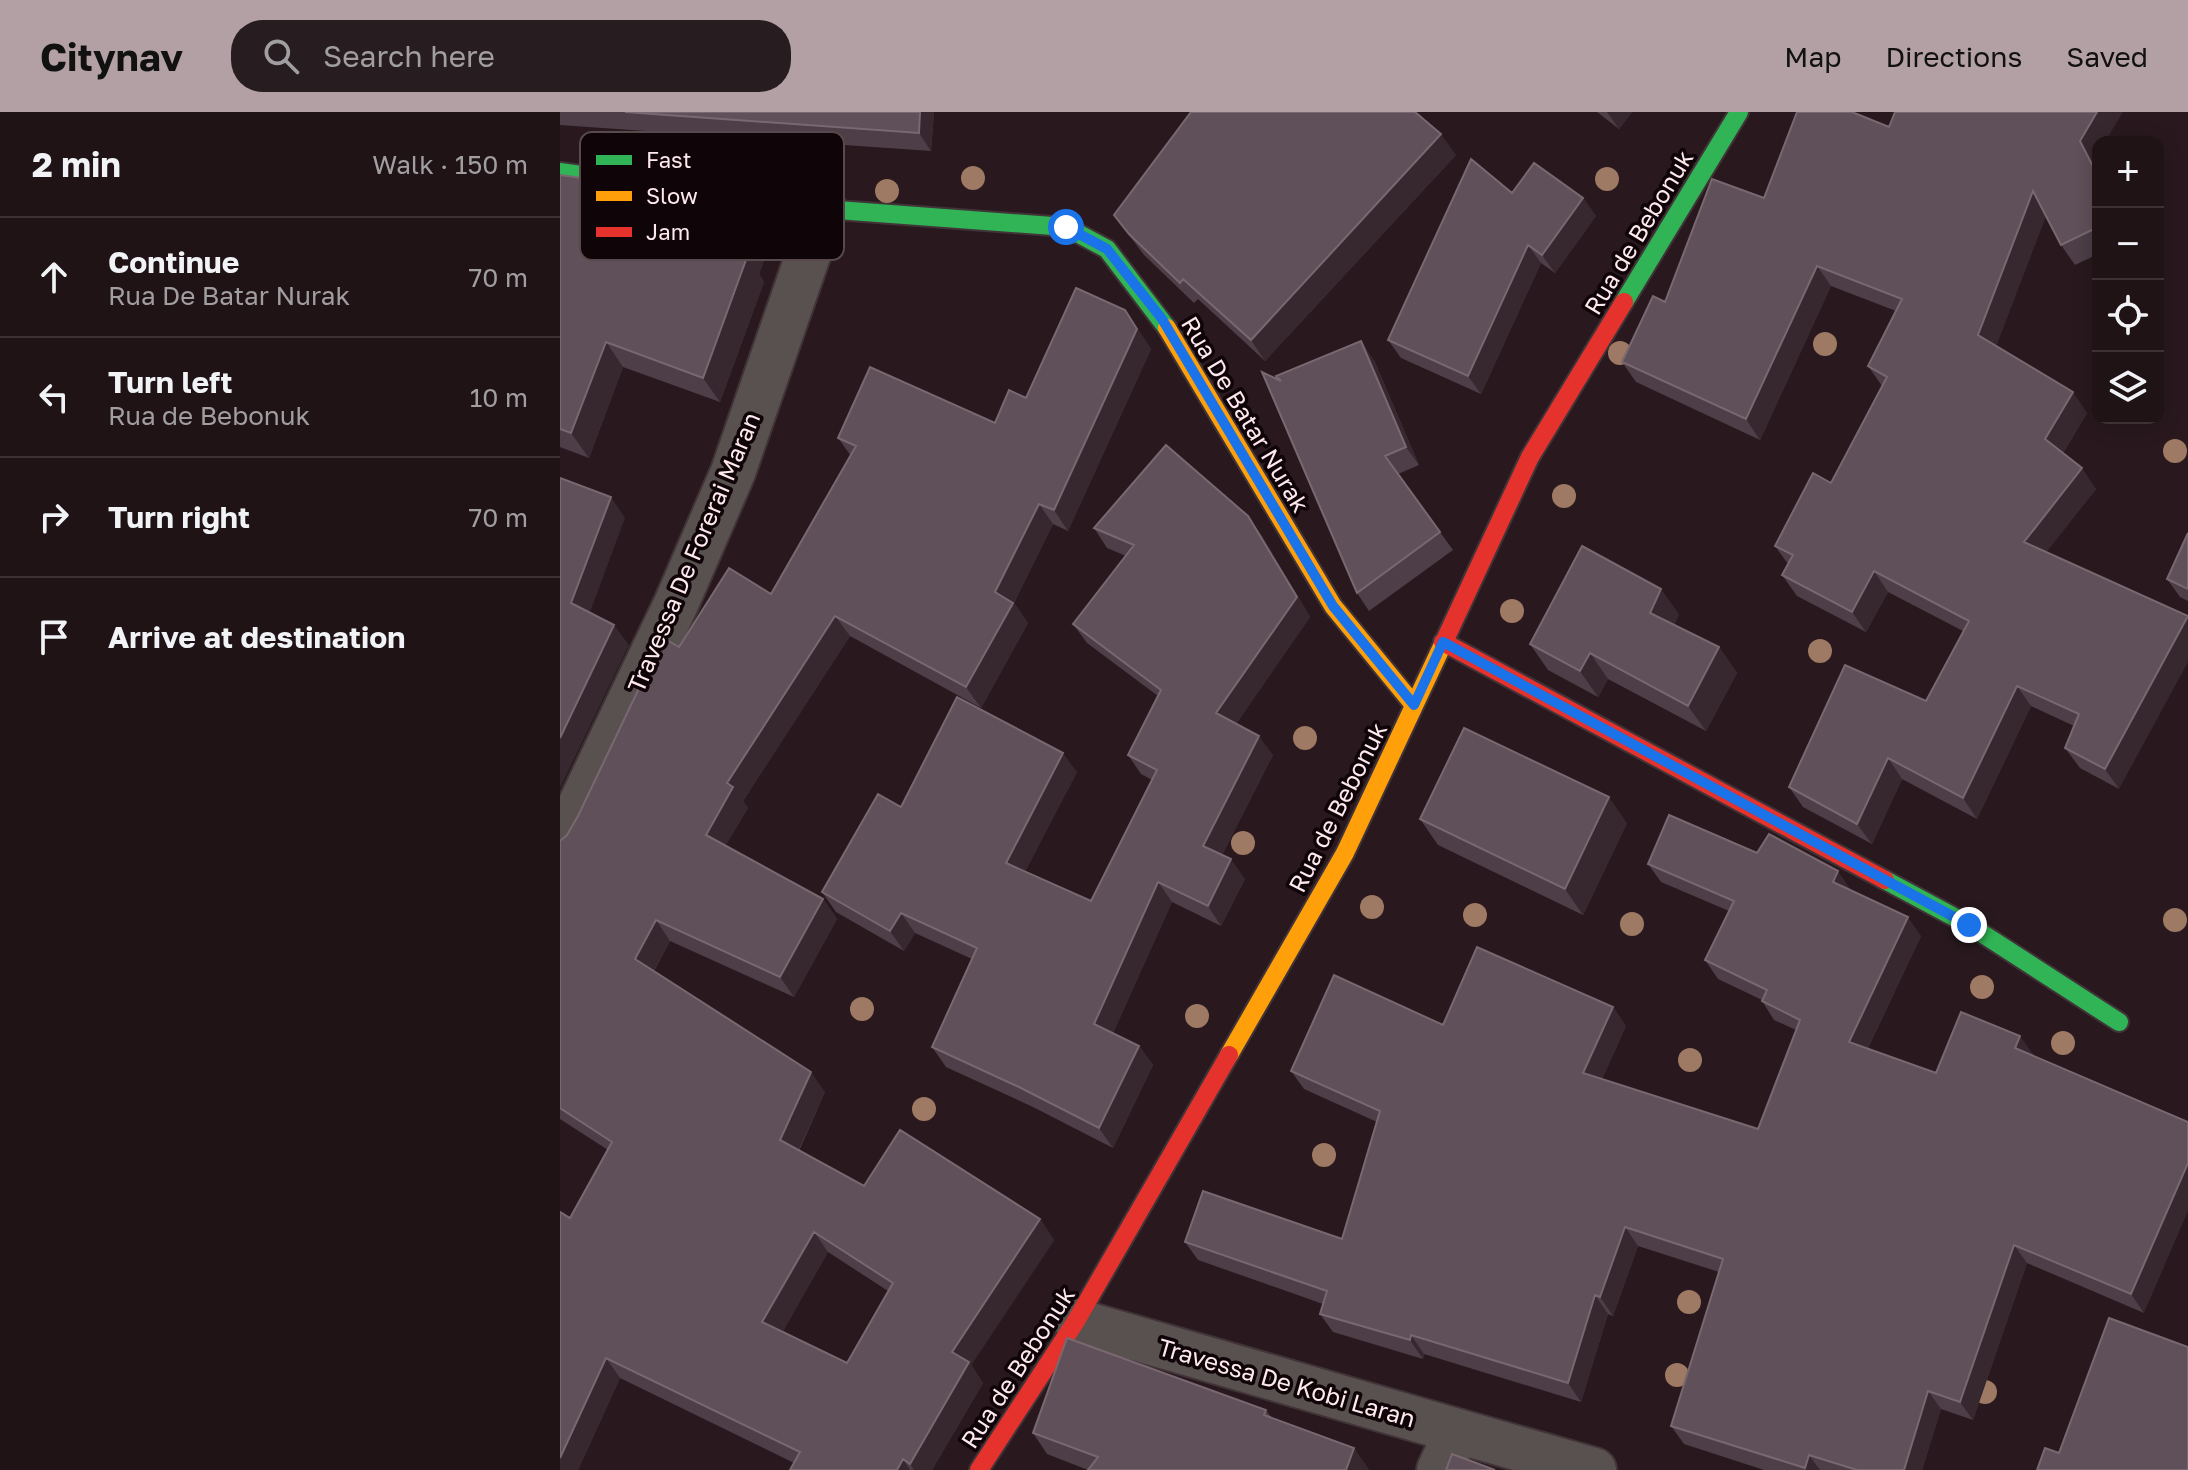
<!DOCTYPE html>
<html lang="en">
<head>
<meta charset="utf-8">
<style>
  body { margin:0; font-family:"Golos Text",sans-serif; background:#271c1f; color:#f1f3f6 }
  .controls { position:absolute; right:24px; top:24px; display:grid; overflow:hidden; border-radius:16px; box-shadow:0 4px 20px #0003 }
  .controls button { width:72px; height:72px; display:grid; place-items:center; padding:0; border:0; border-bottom:2px solid #3c3235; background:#1f1316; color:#f1f3f6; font:40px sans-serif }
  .stop { position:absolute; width:24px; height:24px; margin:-18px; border:6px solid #1a73e8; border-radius:50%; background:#fff }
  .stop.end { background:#1a73e8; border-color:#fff; box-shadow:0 2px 8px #0008 }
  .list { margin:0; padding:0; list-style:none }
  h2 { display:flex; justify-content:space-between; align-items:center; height:104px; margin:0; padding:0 32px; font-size:34px }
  h2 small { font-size:26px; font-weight:400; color:#a19ea1 }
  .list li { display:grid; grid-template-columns:52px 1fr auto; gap:24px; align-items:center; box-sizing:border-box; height:120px; padding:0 32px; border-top:2px solid #3c3235 }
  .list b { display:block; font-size:30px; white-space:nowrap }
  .list p { margin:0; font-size:26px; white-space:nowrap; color:#a19ea1 }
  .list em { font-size:26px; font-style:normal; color:#a19ea1 }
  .icon { flex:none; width:44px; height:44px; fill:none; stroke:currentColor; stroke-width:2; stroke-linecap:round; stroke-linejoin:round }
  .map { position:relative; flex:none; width:1628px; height:1358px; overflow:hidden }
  header { display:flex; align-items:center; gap:48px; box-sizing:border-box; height:112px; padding:0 40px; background:#b3a0a5; color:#111 }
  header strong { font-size:38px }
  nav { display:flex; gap:44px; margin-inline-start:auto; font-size:28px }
  .search { width:560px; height:72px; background:#271c1f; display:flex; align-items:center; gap:20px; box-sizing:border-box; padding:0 28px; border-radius:32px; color:#a19ea1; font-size:30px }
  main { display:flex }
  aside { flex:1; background:#1f1316 }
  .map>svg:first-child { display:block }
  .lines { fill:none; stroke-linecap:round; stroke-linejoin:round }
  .street-casing { stroke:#413438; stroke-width:48 }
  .fast-casing { stroke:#413438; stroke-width:22 }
  .slow-casing { stroke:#413438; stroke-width:22 }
  .jam-casing { stroke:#413438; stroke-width:22 }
  .street { stroke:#595150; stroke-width:44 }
  .fast { stroke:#30b455; stroke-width:18 }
  .slow { stroke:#ff9f0a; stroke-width:18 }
  .jam { stroke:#e5322d; stroke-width:18 }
  .tree { fill:#9e7963 }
  .wall { fill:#4d3e47; fill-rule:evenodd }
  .shaded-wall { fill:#37272f }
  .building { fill:#605059; stroke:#796870; stroke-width:2; fill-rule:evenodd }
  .route { stroke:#1a73e8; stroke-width:10 }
  .labels { text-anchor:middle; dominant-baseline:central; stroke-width:7; stroke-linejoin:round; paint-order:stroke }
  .street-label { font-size:24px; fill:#fee9ee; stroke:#0f0407 }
  .key { fill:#0f0407; stroke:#57494c; stroke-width:2 }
  .key-label { font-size:22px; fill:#fee9ee }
</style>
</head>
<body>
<header>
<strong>Citynav</strong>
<div class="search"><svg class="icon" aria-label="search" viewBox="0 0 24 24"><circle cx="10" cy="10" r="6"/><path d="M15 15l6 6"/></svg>Search here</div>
<nav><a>Map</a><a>Directions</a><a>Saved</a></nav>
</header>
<main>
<aside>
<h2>2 min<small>Walk · 150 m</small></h2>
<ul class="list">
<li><svg class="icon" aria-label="ahead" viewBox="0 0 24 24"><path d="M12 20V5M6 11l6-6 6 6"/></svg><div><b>Continue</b><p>Rua De Batar Nurak</p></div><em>70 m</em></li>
<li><svg class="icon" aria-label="left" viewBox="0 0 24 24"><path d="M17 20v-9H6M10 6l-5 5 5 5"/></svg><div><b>Turn left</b><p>Rua de Bebonuk</p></div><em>10 m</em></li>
<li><svg class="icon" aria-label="right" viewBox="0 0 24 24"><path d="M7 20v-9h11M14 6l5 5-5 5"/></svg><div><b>Turn right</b></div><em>70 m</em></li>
<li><svg class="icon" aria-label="arrive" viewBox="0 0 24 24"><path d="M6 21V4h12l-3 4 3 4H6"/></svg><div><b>Arrive at destination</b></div></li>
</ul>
</aside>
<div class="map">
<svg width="1628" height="1358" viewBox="0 0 1628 1358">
  <rect width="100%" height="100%" fill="#29191e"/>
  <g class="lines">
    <g class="street-casing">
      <path id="street" d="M 0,730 L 10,714 L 116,492 L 173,360 L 264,97
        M 516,1209 L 897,1319 L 879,1358
        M 897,1319 L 1034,1358"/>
    </g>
    <g class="fast-casing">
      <path id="fast" d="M 0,60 L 264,97 L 506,115 L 547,137 L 607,216
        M 1064,190 L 1179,0
        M 1325,768 L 1409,813 L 1559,910"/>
    </g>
    <g class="slow-casing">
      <path id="slow" d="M 607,216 L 773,494 L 854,593
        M 669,943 L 785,741 L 884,530"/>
    </g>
    <g class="jam-casing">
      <path id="jam" d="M 883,530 L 1325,768
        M 884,530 L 970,345 L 1064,190
        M 419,1358 L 516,1209 L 669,943"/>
    </g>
    <use href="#street" class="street"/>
    <use href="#fast" class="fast"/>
    <use href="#slow" class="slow"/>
    <use href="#jam" class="jam"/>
  </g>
  <g class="tree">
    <circle cx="413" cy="66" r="12"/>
    <circle cx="1047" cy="67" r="12"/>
    <circle cx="327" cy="79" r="12"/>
    <circle cx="1265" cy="232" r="12"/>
    <circle cx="1060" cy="241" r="12"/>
    <circle cx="1615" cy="339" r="12"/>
    <circle cx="1004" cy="384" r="12"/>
    <circle cx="952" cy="499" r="12"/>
    <circle cx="1260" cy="539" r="12"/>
    <circle cx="745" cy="626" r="12"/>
    <circle cx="683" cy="731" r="12"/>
    <circle cx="812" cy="795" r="12"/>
    <circle cx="915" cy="803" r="12"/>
    <circle cx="1615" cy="808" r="12"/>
    <circle cx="1072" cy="812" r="12"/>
    <circle cx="1422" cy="875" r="12"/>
    <circle cx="302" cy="897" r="12"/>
    <circle cx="637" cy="904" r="12"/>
    <circle cx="1503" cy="931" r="12"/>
    <circle cx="1130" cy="948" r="12"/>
    <circle cx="364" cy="997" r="12"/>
    <circle cx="764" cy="1043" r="12"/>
    <circle cx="1129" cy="1190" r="12"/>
    <circle cx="1117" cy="1263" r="12"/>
    <circle cx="1425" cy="1280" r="12"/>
  </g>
  <path class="wall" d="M 0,0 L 374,0 L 371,39 L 0,13 Z
    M 1037,0 L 1072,0 L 1059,17 Z
    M 1329,15 L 1538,30 L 1538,43 L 1534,49 L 1538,57 L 1538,142 L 1515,153 L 1501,133 L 1486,103 L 1436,233 L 1527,301 L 1503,341 L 1536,377 L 1486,440 L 1559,677 L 1520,656 L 1505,636 L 1514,614 L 1471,594 L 1417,707 L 1342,667 L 1312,732 L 1243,695 L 1229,675 L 1366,589 L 1403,519 L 1328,480 L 1306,520 L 1237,484 L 1222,463 L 1228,452 L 1215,434 L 1271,371 L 1322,274 L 1308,254 L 1336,199 L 1271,174 L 1200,328 L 1076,270 L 1062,250 L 1105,190 L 1204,86 Z
    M 896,43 L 705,249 L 638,187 L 634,191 L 584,143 L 554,103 Z
    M 0,63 L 216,116 L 199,162 L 204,170 L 160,290 L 63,255 L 29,346 L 0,335 Z
    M 952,81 L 1023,86 L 1036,104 L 995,161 L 981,151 L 921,282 L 841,246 L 828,228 Z
    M 565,198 L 591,237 L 508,419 L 493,412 L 454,491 L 468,511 L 421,596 L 290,524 L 183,689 L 188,696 L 165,734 L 263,787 L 277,807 L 234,885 L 110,829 L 94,859 L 265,980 L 239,1039 L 304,1074 L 480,1107 L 494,1128 L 411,1253 L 423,1271 L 372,1358 L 230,1358 L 234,1351 L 60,1266 L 18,1358 L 10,1106 L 48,1038 L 0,1007 L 0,729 L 7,723 L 211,482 L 291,344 L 278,326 L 435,311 L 466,286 ZM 268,1140 L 328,1179 L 287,1251 L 223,1219 Z
    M 814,248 L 859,353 L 838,362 L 893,438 L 809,499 L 797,481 L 719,268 L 716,264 Z
    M 688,404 L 702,424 L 750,505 L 676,612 L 713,643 L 662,743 L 685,767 L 661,814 L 612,790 L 553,921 L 579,934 L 593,953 L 553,1036 L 473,995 L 386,955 L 372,935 L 412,847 L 355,821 L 344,839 L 276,800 L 262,780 L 341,695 L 517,660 L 465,759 L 531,789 L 592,668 L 581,662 L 568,643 L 598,584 L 527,531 L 513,512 L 566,444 L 547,436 L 534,416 Z
    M 1628,421 L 1628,489 L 1620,485 L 1607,467 Z
    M 1119,502 L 1114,513 L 1159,535 L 1177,561 L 1146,619 L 1048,567 L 1038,585 L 988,558 L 970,532 Z
    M 860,707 L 1067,711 L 1023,803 L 878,733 Z
    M 1197,741 L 1291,778 L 1361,824 L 1308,936 L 1376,961 L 1473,942 L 1584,1201 L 1467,1151 L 1413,1308 L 1381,1297 L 1362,1358 L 1204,1358 L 1124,1332 L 1111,1314 L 1159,1160 L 1078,1134 L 1053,1204 L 1048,1202 L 1021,1290 L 864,1242 L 863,1247 L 773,1220 L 760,1202 L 763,1192 L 638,1148 L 625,1130 L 782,1127 L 817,1010 L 744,977 L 731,959 L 883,913 L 1053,895 L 1066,914 L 1042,967 L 1198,1017 L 1236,918 L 1214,908 L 1202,889 L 1202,888 L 1158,867 L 1145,848 L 1169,799 L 1101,770 L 1088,752 Z
    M 706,1298 L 711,1305 L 794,1336 L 809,1358 L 528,1358 L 487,1342 L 473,1321 Z"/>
  <path class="shaded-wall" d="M 360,0 L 374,0 L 371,39 L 359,21 Z
    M 1047,0 L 1072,0 L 1059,17 Z
    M 1537,0 L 1563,0 L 1545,30 L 1538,30 L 1538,43 L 1534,49 L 1538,57 L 1538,64 L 1520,29 Z
    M 881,22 L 896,43 L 705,249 L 691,228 Z
    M 1473,79 L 1488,99 L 1433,243 L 1418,223 Z
    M 1023,86 L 1036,104 L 995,161 L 982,143 Z
    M 199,91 L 216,116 L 199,162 L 204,170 L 160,290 L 143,266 L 180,142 Z
    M 968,133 L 981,151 L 921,282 L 908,264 Z
    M 1257,154 L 1271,174 L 1200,328 L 1186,307 Z
    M 565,198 L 591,237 L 508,419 L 494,398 Z
    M 801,229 L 814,248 L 859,353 L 846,335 Z
    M 46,230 L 63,255 L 29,346 L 11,321 Z
    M 1513,280 L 1527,301 L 1499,347 L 1485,327 Z
    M 1522,356 L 1536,377 L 1478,451 L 1464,430 Z
    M 51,385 L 65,406 L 26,511 L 11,491 Z
    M 479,392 L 493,412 L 454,491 L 468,511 L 421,596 L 406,575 L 435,480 Z
    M 688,404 L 702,424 L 750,505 L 670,621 L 656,601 Z
    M 1314,459 L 1328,480 L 1306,520 L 1292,500 Z
    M 1101,477 L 1119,502 L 1108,527 L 1090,501 Z
    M 275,504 L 290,524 L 183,689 L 188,696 L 160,743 L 146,723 L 167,671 Z
    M 1628,504 L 1628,550 L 1559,677 L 1545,657 Z
    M 54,513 L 69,533 L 0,676 L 0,626 Z
    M 1159,535 L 1177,561 L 1146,619 L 1128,594 Z
    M 1030,541 L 1048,567 L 1038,585 L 1020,559 Z
    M 1457,574 L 1471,594 L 1417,707 L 1403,686 Z
    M 699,624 L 713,643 L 657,753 L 643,734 Z
    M 503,641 L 517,660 L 460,770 L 446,751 Z
    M 1328,646 L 1342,667 L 1312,732 L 1297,712 Z
    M 1049,685 L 1067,711 L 1023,803 L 1005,777 Z
    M 671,747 L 685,767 L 661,814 L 648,794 Z
    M 1278,759 L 1291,778 L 1273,770 Z
    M 598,770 L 612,790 L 548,932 L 534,912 Z
    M 263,787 L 277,807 L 234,885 L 220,865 Z
    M 341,801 L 355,821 L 344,839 L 330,819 Z
    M 1348,805 L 1361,824 L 1302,948 L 1289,930 Z
    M 96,808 L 110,829 L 89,867 L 75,847 Z
    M 1053,895 L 1066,914 L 1036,980 L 1023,961 Z
    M 1460,924 L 1473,942 L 1468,955 L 1455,936 Z
    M 579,934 L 593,953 L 553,1036 L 539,1016 Z
    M 251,960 L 265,980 L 234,1048 L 220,1028 Z
    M 1628,1051 L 1628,1099 L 1584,1201 L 1571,1182 Z
    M 480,1107 L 494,1128 L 411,1253 L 423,1271 L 372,1358 L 354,1358 L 350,1352 L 392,1240 Z
    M 1065,1115 L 1078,1134 L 1053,1204 L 1040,1185 Z
    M 254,1120 L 268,1140 L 217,1230 L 202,1210 Z
    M 1454,1133 L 1467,1151 L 1413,1308 L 1400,1290 Z
    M 1035,1183 L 1048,1202 L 1021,1290 L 1008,1271 Z
    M 851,1223 L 864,1242 L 863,1247 L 850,1228 Z
    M 46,1246 L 60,1266 L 18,1358 L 0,1358 L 0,1346 Z
    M 1368,1279 L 1381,1297 L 1362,1358 L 1344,1358 Z
    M 794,1336 L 809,1358 L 786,1358 Z
    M 1249,1343 L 1260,1358 L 1246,1358 L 1245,1356 Z
    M 343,1347 L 350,1358 L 337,1358 Z"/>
  <path class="building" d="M 65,0 L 360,0 L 359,21 Z
    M 631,0 L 855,0 L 881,22 L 691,228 L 623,167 L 620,171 L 569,122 L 554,103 Z
    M 1237,0 L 1292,0 L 1329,15 L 1335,0 L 1537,0 L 1520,29 L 1538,64 L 1538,115 L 1501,133 L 1473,79 L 1418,223 L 1513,280 L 1485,327 L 1522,356 L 1464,430 L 1628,504 L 1545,657 L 1505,636 L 1519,602 L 1457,574 L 1403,686 L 1328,646 L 1297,712 L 1229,675 L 1285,553 L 1366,589 L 1409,509 L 1314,459 L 1292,500 L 1222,463 L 1233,443 L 1215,434 L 1253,361 L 1271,371 L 1327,265 L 1308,254 L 1342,187 L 1257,154 L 1186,307 L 1062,250 L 1093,184 L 1105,190 L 1152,67 L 1204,86 Z
    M 911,47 L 952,81 L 974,51 L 1023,86 L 982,143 L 968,133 L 908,264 L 828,228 Z
    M 0,63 L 199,91 L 180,142 L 187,145 L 143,266 L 46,230 L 11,321 L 0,317 Z
    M 516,176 L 565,198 L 577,217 L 494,398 L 479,392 L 435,480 L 453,491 L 406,575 L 275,504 L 167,671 L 173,675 L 146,723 L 263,787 L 220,865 L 96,808 L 75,847 L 251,960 L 220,1028 L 304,1074 L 340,1018 L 480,1107 L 392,1240 L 409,1250 L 350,1352 L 343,1347 L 337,1358 L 230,1358 L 240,1340 L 46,1246 L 0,1346 L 0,1100 L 10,1106 L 52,1030 L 0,996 L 0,729 L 7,723 L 18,704 L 103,526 L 119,535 L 169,456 L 211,482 L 296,334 L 278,326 L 310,255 L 435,311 L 449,278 L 466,286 ZM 254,1120 L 333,1171 L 287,1251 L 202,1210 Z
    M 801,229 L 846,335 L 825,344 L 880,420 L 797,481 L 702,260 L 721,269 L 716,264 Z
    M 606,333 L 688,404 L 737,485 L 656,601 L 699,624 L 643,734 L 671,747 L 648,794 L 598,770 L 534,912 L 579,934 L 539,1016 L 459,975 L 372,935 L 417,836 L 341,801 L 330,819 L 262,780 L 318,682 L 341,695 L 397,585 L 503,641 L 446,751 L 531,789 L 597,658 L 568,643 L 601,578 L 513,512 L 574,433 L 534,416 Z
    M 0,366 L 51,385 L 11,491 L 54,513 L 0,626 Z
    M 1628,421 L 1628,477 L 1607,467 Z
    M 1022,434 L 1101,477 L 1090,501 L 1159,535 L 1128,594 L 1030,541 L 1020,559 L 970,532 Z
    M 904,616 L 1049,685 L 1005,777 L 860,707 Z
    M 1109,703 L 1197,741 L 1209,722 L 1278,759 L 1273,770 L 1348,805 L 1289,930 L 1376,961 L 1401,900 L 1460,924 L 1455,936 L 1628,1010 L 1628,1051 L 1571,1182 L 1454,1133 L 1400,1290 L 1368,1279 L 1344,1358 L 1297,1358 L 1249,1343 L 1245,1356 L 1111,1314 L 1163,1147 L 1065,1115 L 1040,1185 L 1035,1183 L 1008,1271 L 851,1223 L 850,1228 L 760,1202 L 767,1179 L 625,1130 L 643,1079 L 782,1127 L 820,999 L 731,959 L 774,863 L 883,913 L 917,835 L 1053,895 L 1023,961 L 1198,1017 L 1240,908 L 1202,889 L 1207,878 L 1145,848 L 1174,789 L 1088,752 Z
    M 1549,1206 L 1628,1235 L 1628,1358 L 1477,1358 L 1485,1336 L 1499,1341 Z
    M 507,1226 L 706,1298 L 704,1303 L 794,1336 L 786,1358 L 528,1358 L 538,1345 L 473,1321 Z
    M 892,1342 L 935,1358 L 886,1358 Z"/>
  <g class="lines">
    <path class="route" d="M 506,115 L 547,137 L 602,207 L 773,494 L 854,593 L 883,530 L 1409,813"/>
  </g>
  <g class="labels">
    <g class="street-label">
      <text transform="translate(1078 120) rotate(-59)">Rua de Bebonuk</text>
      <text transform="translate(686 302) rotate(59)">Rua De Batar Nurak</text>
      <text transform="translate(133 440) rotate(-67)">Travessa De Forerai Maran</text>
      <text transform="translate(777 695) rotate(-63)">Rua de Bebonuk</text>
      <text transform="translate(457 1255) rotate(-57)">Rua de Bebonuk</text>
      <text transform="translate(727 1270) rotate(16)">Travessa De Kobi Laran</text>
    </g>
  </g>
  <rect x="20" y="20" width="264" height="128" rx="12" class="key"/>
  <rect x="36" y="43" width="36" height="10" fill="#30b455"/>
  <rect x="36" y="79" width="36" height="10" fill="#ff9f0a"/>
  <rect x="36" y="115" width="36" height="10" fill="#e5322d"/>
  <g class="key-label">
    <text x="86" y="56">Fast</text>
    <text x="86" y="92">Slow</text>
    <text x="86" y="128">Jam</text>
  </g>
</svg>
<div class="controls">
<button>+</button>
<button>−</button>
<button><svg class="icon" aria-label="locate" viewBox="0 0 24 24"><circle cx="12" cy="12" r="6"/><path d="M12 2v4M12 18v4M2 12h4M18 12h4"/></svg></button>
<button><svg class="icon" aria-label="layers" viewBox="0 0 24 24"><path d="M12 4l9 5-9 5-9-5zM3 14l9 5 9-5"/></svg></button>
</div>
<div class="stop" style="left:506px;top:115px"></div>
<div class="stop end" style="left:1409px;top:813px"></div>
</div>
</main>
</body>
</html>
